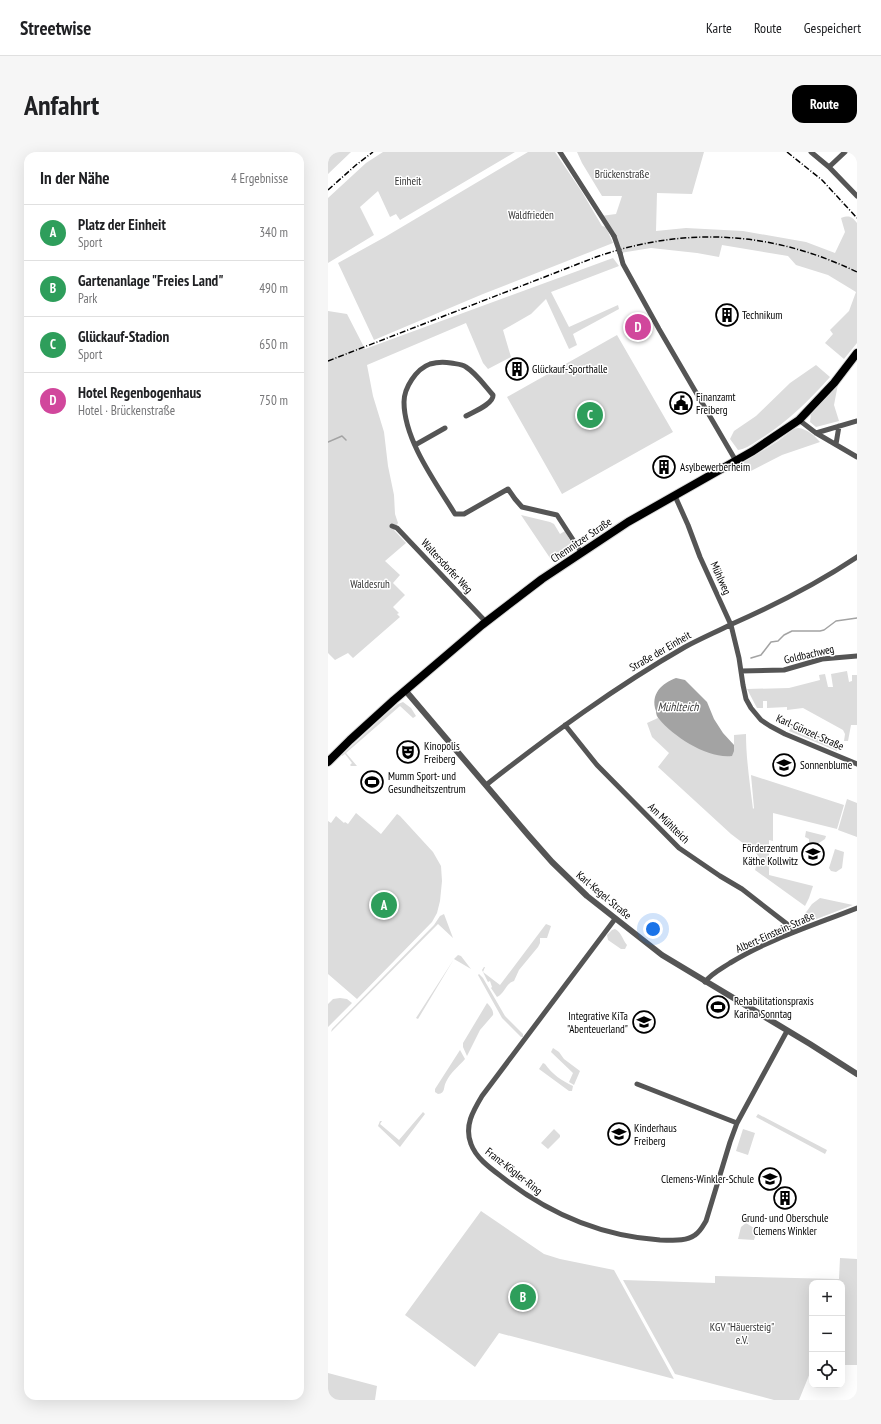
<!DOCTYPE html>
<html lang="de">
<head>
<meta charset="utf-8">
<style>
  body { margin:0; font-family:"PT Sans Narrow",sans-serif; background:#f6f6f6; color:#202124 }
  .controls { position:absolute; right:12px; bottom:12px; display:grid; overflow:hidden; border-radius:8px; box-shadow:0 4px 16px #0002 }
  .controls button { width:36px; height:36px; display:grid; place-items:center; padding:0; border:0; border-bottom:1px solid #e0e0e0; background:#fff; color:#202124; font:20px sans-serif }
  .you { position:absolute; left:325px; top:777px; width:14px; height:14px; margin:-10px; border:3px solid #fff; border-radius:50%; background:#1a73e8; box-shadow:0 0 0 6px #1a73e833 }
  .badge { display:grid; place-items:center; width:26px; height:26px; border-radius:50%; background:#000; color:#fff; font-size:13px; font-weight:700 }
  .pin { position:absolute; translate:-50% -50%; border:2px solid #fff; box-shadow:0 1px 4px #0006 }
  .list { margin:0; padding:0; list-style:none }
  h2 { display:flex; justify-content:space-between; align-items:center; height:52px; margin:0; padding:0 16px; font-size:17px }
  h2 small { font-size:13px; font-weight:400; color:#757577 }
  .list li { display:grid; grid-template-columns:26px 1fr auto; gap:12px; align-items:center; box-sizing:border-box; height:56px; padding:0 16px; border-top:1px solid #e0e0e0 }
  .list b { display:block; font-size:15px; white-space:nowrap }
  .list p { margin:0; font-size:13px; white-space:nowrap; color:#757577 }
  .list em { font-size:13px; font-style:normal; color:#757577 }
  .icon { flex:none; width:22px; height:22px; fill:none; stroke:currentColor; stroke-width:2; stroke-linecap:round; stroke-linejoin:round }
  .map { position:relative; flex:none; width:529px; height:1248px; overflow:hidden; border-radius:12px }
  header { display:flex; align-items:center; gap:24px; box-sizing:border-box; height:56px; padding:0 20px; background:#fff; border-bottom:1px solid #e0e0e0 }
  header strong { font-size:19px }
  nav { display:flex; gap:22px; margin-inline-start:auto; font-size:14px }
  .intro { display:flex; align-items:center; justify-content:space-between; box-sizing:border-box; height:96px; padding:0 24px }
  h1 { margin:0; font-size:28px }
  .button { padding:10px 18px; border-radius:12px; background:#000; color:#fff; font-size:14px; font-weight:700 }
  main { display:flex; gap:24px; padding:0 24px }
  aside { flex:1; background:#fff; border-radius:12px; box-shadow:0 4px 16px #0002 }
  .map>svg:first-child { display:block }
  .green { fill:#dcdcdc }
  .water { fill:#a3a3a3 }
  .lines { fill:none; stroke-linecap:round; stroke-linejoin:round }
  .stream { stroke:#a3a3a3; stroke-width:1.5 }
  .primary-casing { stroke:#dbdbdb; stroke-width:10 }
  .minor { stroke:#555; stroke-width:5 }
  .tertiary { stroke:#555; stroke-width:6 }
  .primary { stroke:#000; stroke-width:8 }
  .rail { stroke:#000; stroke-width:1.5; stroke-dasharray:6 2 1 2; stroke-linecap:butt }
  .minor-bridge { stroke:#555; stroke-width:5 }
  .labels { text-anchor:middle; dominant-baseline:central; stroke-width:3; stroke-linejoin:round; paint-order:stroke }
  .park-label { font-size:11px; fill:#333; stroke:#fff }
  .poi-label { font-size:11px; fill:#000; stroke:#fff; text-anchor:start }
  .street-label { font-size:11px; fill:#000; stroke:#fff }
  .water-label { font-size:12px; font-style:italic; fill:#444; stroke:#fff }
</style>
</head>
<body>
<header>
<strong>Streetwise</strong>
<nav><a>Karte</a><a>Route</a><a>Gespeichert</a></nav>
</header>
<div class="intro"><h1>Anfahrt</h1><a class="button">Route</a></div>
<main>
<aside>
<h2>In der Nähe<small>4 Ergebnisse</small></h2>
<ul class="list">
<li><span class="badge" style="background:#2e9e5b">A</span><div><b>Platz der Einheit</b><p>Sport</p></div><em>340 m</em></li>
<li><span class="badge" style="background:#2e9e5b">B</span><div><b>Gartenanlage &quot;Freies Land&quot;</b><p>Park</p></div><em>490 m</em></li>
<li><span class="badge" style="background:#2e9e5b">C</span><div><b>Glückauf-Stadion</b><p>Sport</p></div><em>650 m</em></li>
<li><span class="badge" style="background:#d1479c">D</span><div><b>Hotel Regenbogenhaus</b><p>Hotel · Brückenstraße</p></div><em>750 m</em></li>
</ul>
</aside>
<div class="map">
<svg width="529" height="1248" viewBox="0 0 529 1248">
  <rect width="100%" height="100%" fill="#fff"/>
  <path class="green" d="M 0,0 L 23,0 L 0,22 Z
    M 55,0 L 187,0 L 72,68 L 68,62 L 62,65 L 50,39 L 32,55 L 46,83 L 0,111 L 0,46 L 38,11 Z
    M 200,0 L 227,0 L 254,40 L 274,74 L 278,75 L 285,91 L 155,142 L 46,188 L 10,111 L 57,85 Z
    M 249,0 L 376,0 L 364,42 L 329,41 L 328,79 L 358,76 L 415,79 L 478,90 L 507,101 L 517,80 L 513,66 C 522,63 524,65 529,71 L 529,191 L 516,207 L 497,191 L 505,182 L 502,178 L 521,159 L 528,140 L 500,123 L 468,113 L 460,104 L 394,93 L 391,105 L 369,101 L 323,96 L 292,101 L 273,64 L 288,62 L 294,44 L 274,44 L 254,11 Z
    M 285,106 L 291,114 L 223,140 L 241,175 L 290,153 L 291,157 L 245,182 L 249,193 L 241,197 L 218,147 L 203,162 L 175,178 L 183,205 L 160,217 L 155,211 L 138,171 L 39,213 L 45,244 L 56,280 L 60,314 L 66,343 L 67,362 L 70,371 L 66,378 L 78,391 L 57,409 L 72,423 L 65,431 L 77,443 L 65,455 L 71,461 L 69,462 L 72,465 L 25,506 L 20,501 L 7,508 L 0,501 L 0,159 L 19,162 L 37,197 Z
    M 289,183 L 345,280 L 234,342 L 179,245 Z
    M 488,213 L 502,225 C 480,250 457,272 429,289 C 423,293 417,297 410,298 L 402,287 L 406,279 L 428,264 L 462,231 Z
    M 510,232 L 506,253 L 511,269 L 488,275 L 482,270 L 483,262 Z
    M 470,276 C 479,277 486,283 492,290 L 454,303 L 419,321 L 416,315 L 416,310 L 450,289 L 466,277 Z
    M 193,363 L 222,370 L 226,372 L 232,382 L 237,379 L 246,396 L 224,409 Z
    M 519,519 L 521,530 L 524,529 L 524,523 L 529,523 L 529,573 L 523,573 L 520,589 L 516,589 L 517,582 L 515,578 L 475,556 L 459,558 L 459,555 L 439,556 L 439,549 L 435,549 L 435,556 L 429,556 L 419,537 L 461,536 L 492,528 L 491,523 L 497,522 L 500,535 L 505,535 L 503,522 Z
    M 75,550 L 83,556 L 88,564 L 85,566 L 72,554 L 18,601 L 29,614 L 23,614 L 22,613 L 24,611 L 17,602 L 14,604 L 14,603 L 58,562 L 70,552 Z
    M 330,566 L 349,583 L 406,599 L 406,583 L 418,582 C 418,607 422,632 425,657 L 426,656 L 423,623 L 516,653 L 509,677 L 445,661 L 445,689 L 441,688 L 441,723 L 485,734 L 481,746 L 477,754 L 427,718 L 431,705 L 428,701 L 403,682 L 330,615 L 341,601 L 324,585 L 319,571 Z
    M 467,570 L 510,592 L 509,599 L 461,579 Z
    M 519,647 L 529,651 L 529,685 L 510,678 Z
    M 28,661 L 53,682 L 69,662 L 72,664 L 105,700 L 113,714 L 114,729 L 112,749 L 109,761 L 104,770 L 29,847 L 0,822 L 0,669 L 3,671 L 8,664 L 16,671 L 17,670 L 20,672 Z
    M 478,679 L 498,684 L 497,687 L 491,691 L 490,697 L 481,695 L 481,687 L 477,685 Z
    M 507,697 L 516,700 L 514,716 L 508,720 L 503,719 L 501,716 Z
    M 492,746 L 525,753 L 473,773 L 471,770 L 484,752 Z
    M 116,762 L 125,786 L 110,772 L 3,880 L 4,877 L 106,773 L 112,764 Z
    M 218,772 L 223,774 L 219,786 L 212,786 L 212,791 L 210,795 L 191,818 L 186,829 C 178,831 177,841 169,845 L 163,836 L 164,835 L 162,829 L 160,830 L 154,818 L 156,815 L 157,815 L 155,820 L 172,833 Z
    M 287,777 C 294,781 294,787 299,793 L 297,797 L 293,797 L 280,788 L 279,783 L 284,778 Z
    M 130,803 L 133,804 L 143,817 L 126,807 L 90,867 L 88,866 L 126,807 Z
    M 151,822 L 155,826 L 177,864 L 195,882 L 195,885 L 193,885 L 174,866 L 150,823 Z
    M 12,846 L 19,847 L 24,851 L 0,875 L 0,852 L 5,847 Z
    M 159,851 C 162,854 166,859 165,863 L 152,878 L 139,904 L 135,895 L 135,891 Z
    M 225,896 L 231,900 L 236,907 L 252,919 L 246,933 L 241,930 L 245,921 L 223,900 Z
    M 132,898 L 137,907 C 131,914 122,921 118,930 C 115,935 118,941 110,942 L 107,940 L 107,937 Z
    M 215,911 L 217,912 C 224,922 234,929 245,934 L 244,939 L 241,939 L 211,917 Z
    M 95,960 L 97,962 L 72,995 L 50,974 L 52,969 L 54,969 L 52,972 L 71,988 Z
    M 430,962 L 499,998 L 497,1002 L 428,965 Z
    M 226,977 L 232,983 L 232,985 L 220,997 L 213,991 Z
    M 415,977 L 427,981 L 420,1003 L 408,999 Z
    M 153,1059 L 216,1102 L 232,1107 L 286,1118 L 346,1227 L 171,1181 L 147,1215 L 77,1163 Z
    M 418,1071 L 429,1078 L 426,1088 L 410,1087 L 413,1075 Z
    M 512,1106 L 529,1107 L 529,1213 L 514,1213 L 514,1131 L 484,1131 L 484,1216 L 471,1248 L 446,1248 L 347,1222 L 295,1128 L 387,1131 L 387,1124 L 511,1127 Z
    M 0,1221 L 49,1234 L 47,1248 L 0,1248 Z"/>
  <path class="water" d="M 348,526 L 357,528 L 379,550 L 386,567 L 395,581 L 406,593 L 406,599 L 404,604 C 380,607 346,585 331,567 C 329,565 328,562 328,559 C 322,542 334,531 348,526 Z"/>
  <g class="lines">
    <path class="stream" d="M 0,290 L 14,284 L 18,288
      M 423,506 L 433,503 L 443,490 L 450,489 L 456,483 L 464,479 L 492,479 L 496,478 L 508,469 L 529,466"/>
    <g class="primary-casing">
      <path id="primary" d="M 0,610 L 22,588 L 66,548 L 154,473 L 214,427 L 300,370 L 425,299 L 471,268 L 506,231 L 529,201"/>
    </g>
    <path class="minor" d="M 232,0 L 286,84
      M 483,0 L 501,15 L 529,44
      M 501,15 L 517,0
      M 292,101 L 295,112 L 331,177 L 408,309
      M 138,264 C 145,260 166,252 165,243 C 157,234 148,221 138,215 C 134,212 128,212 123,211 C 117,210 109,210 102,212 C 88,217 76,236 76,250 C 76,288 108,331 127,362 L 136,362 L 180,337 L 187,347 L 194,355 L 229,363 L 253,400
      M 471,268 L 488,281 L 529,305
      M 488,281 L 529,269
      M 508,292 L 511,274
      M 87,293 L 117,276
      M 347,344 L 360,373 L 372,405 L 403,473 L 411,506 L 415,533 L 418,547 L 423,556 L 433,568 L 442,574 L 457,582 L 529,612
      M 64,374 L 69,376 L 158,470
      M 413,519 L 456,518 L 494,507 L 529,504
      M 237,573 L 269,613 L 351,696 L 392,724 L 414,737 L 459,772 L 465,780
      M 158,633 C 222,583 287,535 357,495 C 372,487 388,480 404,472 C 447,453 490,431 529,405
      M 287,767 L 154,944 C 145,959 136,974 143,992 C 148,1006 162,1016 174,1025 C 221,1062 272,1084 332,1088 C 344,1088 357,1090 367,1083 C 372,1080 375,1074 378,1069 L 402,990 L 409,971 L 459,879
      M 377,830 C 384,821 393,817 402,811 C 441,787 486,773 529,756
      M 309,932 L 409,971"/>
    <path class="tertiary" d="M 77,538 L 201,684 L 224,710 L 259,744 L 334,803 L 482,892 L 529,922"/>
    <use href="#primary" class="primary"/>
    <path class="rail" d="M 459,0 L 494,28 L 529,66
      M 0,38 L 28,13 L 45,0
      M 0,209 L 268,105 C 357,74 444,79 529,120"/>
    <path class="minor-bridge" d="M 286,84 L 292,101"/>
  </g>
  <defs>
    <g id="building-ring" transform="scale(1.15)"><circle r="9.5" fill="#fff" stroke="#000" stroke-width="1.5"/><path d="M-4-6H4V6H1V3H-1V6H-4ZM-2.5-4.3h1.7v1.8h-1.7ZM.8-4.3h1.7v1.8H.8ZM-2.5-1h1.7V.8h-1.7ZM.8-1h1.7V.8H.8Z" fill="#000"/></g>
    <g id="civic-ring" transform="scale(1.15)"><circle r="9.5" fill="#fff" stroke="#000" stroke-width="1.5"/><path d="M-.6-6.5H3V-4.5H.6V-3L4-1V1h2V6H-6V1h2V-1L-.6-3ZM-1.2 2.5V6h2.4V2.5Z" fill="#000"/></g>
    <g id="theatre-ring" transform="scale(1.15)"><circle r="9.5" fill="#fff" stroke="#000" stroke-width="1.5"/><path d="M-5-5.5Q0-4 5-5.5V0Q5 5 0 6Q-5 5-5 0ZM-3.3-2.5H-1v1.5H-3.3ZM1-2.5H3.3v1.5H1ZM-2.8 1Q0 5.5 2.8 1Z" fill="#000"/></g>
    <g id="school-ring" transform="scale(1.15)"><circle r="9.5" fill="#fff" stroke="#000" stroke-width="1.5"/><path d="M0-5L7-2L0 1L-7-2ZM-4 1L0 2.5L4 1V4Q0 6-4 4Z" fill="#000"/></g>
    <g id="stadium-ring" transform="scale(1.15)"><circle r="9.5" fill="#fff" stroke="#000" stroke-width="1.5"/><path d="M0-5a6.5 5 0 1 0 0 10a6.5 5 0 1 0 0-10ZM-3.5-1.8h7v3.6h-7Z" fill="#000"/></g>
  </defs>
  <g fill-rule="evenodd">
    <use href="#building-ring" x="399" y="163"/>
    <use href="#building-ring" x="189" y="217"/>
    <use href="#civic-ring" x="353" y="251"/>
    <use href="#building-ring" x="336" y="315"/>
    <use href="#theatre-ring" x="80" y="600"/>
    <use href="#school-ring" x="456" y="613"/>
    <use href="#stadium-ring" x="44" y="630"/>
    <use href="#school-ring" x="485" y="702"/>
    <use href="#stadium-ring" x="390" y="855"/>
    <use href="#school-ring" x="316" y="870"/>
    <use href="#school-ring" x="291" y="982"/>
    <use href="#school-ring" x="442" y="1027"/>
    <use href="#building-ring" x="457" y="1046"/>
  </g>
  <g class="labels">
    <g class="park-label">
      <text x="294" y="22">Brückenstraße</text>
      <text x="80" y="29">Einheit</text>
      <text x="203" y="63">Waldfrieden</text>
      <text x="42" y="432">Waldesruh</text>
      <text x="414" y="1175">KGV "Häuersteig"<tspan x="414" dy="13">e.V.</tspan></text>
    </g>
    <g class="poi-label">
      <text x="414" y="163">Technikum</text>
      <text x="204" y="217">Glückauf-Sporthalle</text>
      <text x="368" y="245">Finanzamt<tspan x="368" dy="13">Freiberg</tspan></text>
      <text x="352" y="315">Asylbewerberheim</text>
      <text x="96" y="594">Kinopolis<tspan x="96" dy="13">Freiberg</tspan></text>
      <text x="472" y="613">Sonnenblume</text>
      <text x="60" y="624">Mumm Sport- und<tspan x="60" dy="13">Gesundheitszentrum</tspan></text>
      <text x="470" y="696" text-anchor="end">Förderzentrum<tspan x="470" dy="13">Käthe Kollwitz</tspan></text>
      <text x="406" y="849">Rehabilitationspraxis<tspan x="406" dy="13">Karina Sonntag</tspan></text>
      <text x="300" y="864" text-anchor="end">Integrative KiTa<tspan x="300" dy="13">"Abenteuerland"</tspan></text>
      <text x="306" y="976">Kinderhaus<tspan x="306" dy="13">Freiberg</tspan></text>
      <text x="426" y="1027" text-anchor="end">Clemens-Winkler-Schule</text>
      <text x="457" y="1066" text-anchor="middle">Grund- und Oberschule<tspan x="457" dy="13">Clemens Winkler</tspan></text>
    </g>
    <g class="street-label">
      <text transform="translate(253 388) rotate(-34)">Chemnitzer Straße</text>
      <text transform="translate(119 414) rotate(47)">Waltersdorfer Weg</text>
      <text transform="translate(393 426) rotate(66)">Mühlweg</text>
      <text transform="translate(332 499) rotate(-30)">Straße der Einheit</text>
      <text transform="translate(481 502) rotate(-13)">Goldbachweg</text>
      <text transform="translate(482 580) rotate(24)">Karl-Günzel-Straße</text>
      <text transform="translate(341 671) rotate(44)">Am Mühlteich</text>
      <text transform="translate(276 743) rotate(40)">Karl-Kegel-Straße</text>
      <text transform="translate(447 780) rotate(-24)">Albert-Einstein-Straße</text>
      <text transform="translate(186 1019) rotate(38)">Franz-Kögler-Ring</text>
    </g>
    <g class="water-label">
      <text x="350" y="554">Mühlteich</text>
    </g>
  </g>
</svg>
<div class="controls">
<button>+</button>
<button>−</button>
<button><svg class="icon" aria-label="locate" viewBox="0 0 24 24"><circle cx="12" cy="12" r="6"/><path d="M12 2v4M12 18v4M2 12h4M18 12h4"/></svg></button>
</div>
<div class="you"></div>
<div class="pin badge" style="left:56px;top:753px;background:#2e9e5b">A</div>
<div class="pin badge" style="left:195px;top:1145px;background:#2e9e5b">B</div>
<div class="pin badge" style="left:262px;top:263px;background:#2e9e5b">C</div>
<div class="pin badge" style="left:310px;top:175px;background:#d1479c">D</div>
</div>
</main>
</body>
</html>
